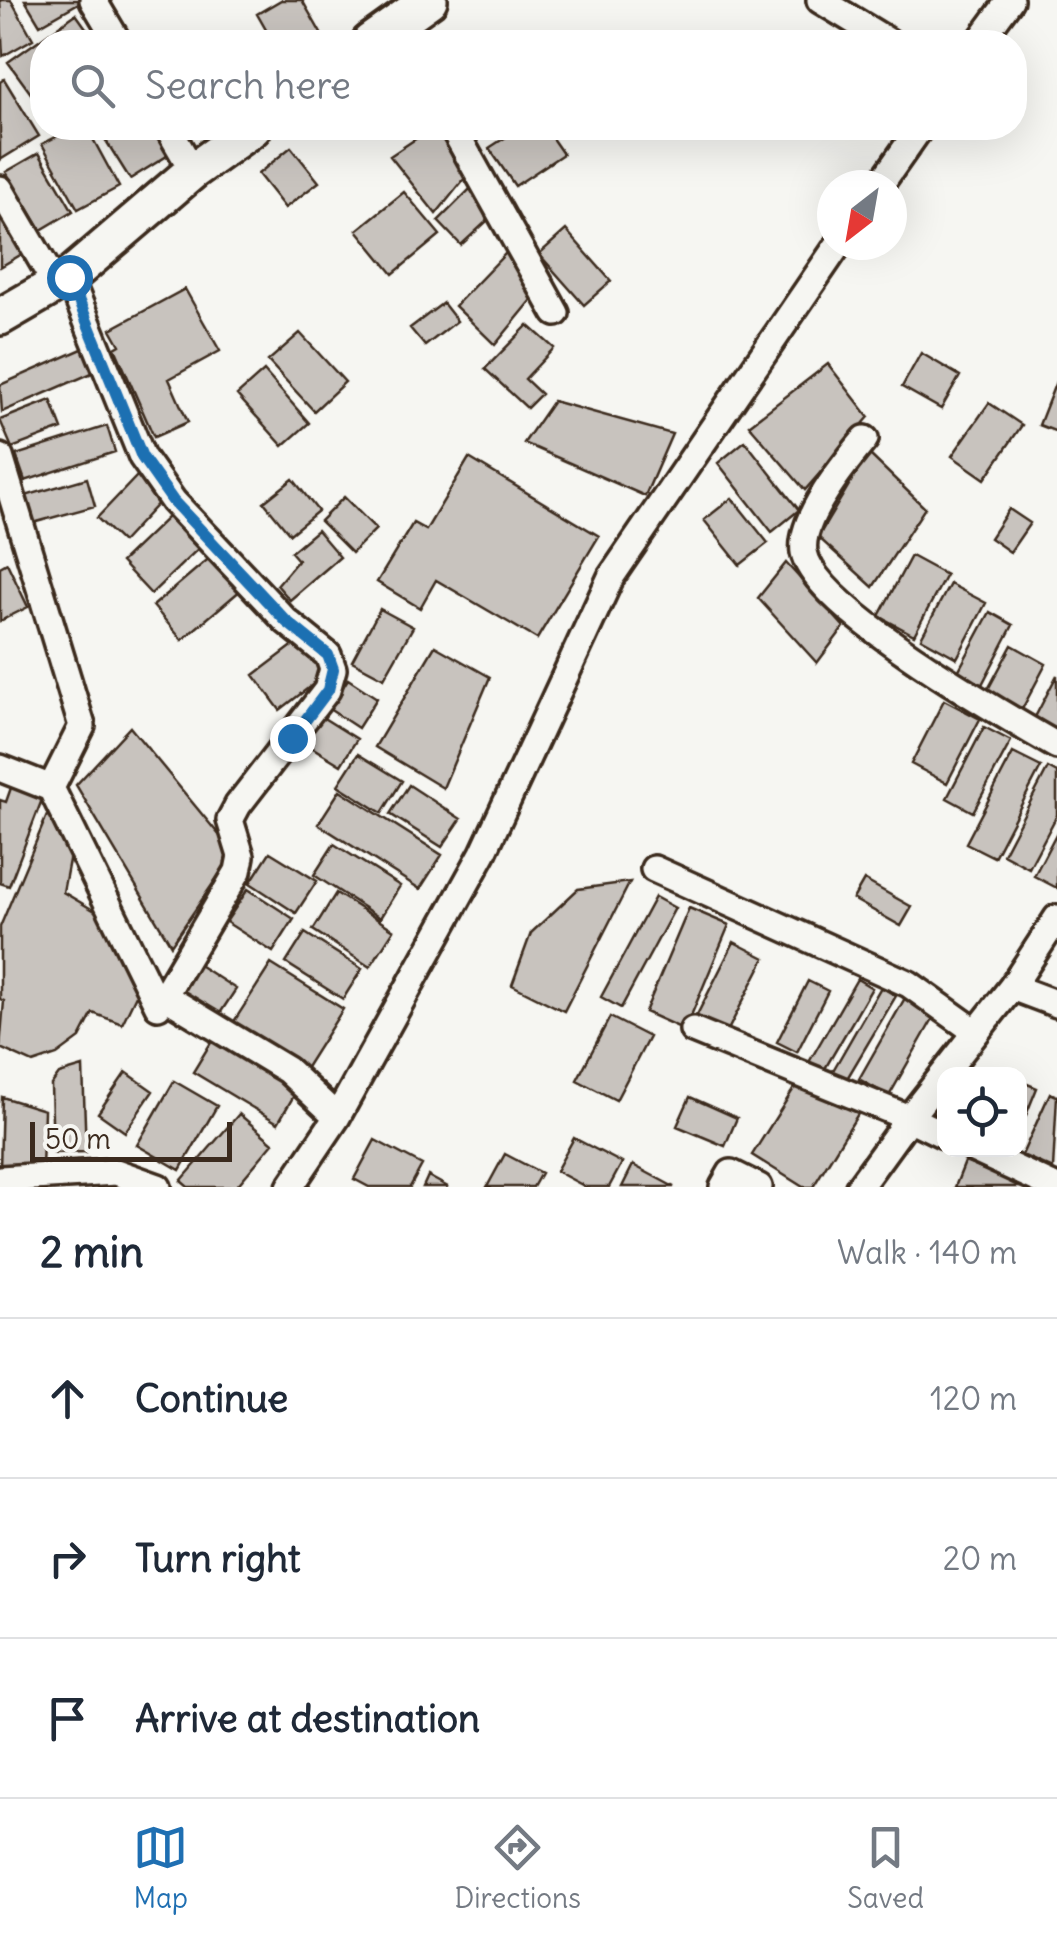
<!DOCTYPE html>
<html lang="en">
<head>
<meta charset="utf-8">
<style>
  body { margin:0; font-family:Delius,sans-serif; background:#f2f2f3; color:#1f2937 }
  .controls { position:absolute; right:30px; bottom:30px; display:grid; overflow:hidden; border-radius:20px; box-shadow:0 10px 40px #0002 }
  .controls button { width:90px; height:90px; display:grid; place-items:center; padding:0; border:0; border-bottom:2px solid #e0e1e3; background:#fff; color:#1f2937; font:50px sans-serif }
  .compass { position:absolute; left:817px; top:170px; width:90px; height:90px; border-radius:50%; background:#fff; box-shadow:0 10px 40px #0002; rotate:211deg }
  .scale { position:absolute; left:30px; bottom:25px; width:202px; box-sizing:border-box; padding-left:10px; border:5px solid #3b2a1e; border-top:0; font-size:28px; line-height:35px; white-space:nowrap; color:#3b2a1e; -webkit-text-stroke:8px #f6f6f2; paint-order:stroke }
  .stop { position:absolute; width:30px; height:30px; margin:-22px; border:8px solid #1f6fb2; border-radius:50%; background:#fff }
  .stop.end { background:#1f6fb2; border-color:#fff; box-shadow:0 2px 10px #0008 }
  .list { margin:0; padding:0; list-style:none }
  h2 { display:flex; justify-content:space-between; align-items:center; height:130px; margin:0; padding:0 40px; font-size:42px }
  h2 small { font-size:32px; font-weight:400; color:#747a83 }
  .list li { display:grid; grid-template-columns:65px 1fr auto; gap:30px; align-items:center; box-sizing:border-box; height:160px; padding:0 40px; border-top:2px solid #e0e1e3 }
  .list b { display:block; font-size:38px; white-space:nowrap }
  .list em { font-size:32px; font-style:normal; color:#747a83 }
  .icon { flex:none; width:55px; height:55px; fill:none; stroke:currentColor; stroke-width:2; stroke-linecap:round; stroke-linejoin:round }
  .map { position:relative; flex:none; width:1057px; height:1187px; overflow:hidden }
  .search { position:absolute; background:#fff; box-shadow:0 10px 40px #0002; left:30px; right:30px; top:30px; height:110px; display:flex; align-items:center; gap:25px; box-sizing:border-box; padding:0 35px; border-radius:40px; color:#747a83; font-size:38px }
  .sheet { height:610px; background:#fff }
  nav { display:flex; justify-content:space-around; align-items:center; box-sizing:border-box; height:140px; border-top:2px solid #e0e1e3; background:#fff; font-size:28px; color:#747a83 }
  nav a { display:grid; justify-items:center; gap:5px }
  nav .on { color:#1f6fb2 }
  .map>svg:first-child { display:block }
  .building { fill:#c8c3be; stroke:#3b2a1e; stroke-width:2.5 }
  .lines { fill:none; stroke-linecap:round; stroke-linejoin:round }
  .street-casing { stroke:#3b2a1e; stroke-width:32 }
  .secondary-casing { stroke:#3b2a1e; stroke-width:42 }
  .street { stroke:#f6f6f2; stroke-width:25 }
  .secondary { stroke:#f6f6f2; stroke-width:35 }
  .route { stroke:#1f6fb2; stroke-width:12 }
</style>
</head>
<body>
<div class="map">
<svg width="1057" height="1187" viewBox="0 0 1057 1187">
  <rect width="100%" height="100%" fill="#f6f6f2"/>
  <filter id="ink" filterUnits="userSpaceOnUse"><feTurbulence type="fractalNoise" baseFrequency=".01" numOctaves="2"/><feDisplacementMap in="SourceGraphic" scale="20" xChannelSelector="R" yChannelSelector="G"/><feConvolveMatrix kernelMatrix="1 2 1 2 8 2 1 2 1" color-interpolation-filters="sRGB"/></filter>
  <g filter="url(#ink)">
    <path class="building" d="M 0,0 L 11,0 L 33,39 L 3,56 Z
      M 25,0 L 81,0 L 82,1 L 40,25 Z
      M 281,0 L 302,0 L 323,37 L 314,42 L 273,42 L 257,14 Z
      M 76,14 L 96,42 L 42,42 L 42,88 L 32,95 L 8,62 Z
      M 4,79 L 39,136 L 0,160 L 0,82 Z
      M 74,128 L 87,128 L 119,187 L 78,209 L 42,144 Z
      M 98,128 L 153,128 L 170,154 L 130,179 Z
      M 432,128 L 437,128 L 469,173 L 436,214 L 390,156 Z
      M 520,128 L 545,128 L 563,154 L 515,186 L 489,148 Z
      M 291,147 L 319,182 L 285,208 L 258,174 Z
      M 39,153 L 73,211 L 41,230 L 6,172 Z
      M 475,184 L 487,221 L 461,245 L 438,221 Z
      M 404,192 L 440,235 L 393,274 L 357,230 Z
      M 0,208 L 27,251 L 0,267 Z
      M 566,230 L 611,281 L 584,305 L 539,254 Z
      M 506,253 L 536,295 L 495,345 L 455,306 Z
      M 185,289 L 220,351 L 169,379 L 188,422 L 154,437 L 115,348 L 120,345 L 111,329 Z
      M 443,303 L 457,321 L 425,346 L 410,328 Z
      M 528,325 L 554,348 L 525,379 L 541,394 L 527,408 L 485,369 Z
      M 300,333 L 345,382 L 314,411 L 268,361 Z
      M 89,346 L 99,370 L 2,412 L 0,385 Z
      M 921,353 L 960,376 L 941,409 L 902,387 Z
      M 828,364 L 869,417 L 805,490 L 749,425 Z
      M 264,371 L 309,423 L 283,446 L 237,395 Z
      M 1057,379 L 1057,432 L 1039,425 Z
      M 51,400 L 62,429 L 12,448 L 0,420 Z
      M 553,401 L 672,434 L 645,496 L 524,443 Z
      M 989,403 L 1022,425 L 985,479 L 952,456 Z
      M 107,426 L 115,452 L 25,481 L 16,455 Z
      M 745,441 L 799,510 L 772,532 L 718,463 Z
      M 868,453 L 925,508 L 873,587 L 818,537 Z
      M 469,458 L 599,536 L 537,639 L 436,580 L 420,608 L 377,582 L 413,523 L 426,530 Z
      M 138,475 L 163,498 L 122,542 L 97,518 Z
      M 87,478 L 95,506 L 33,523 L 25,496 Z
      M 293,479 L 318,511 L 290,534 L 264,502 Z
      M 344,497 L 376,529 L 352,553 L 320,521 Z
      M 732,498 L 768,543 L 740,565 L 704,520 Z
      M 1009,509 L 1030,523 L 1010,552 L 990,538 Z
      M 171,514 L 201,546 L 151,594 L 121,562 Z
      M 317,530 L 340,557 L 290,600 L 277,585 L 298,560 L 291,552 Z
      M 213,555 L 242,589 L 182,640 L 153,606 Z
      M 911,556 L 946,575 L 914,635 L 879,616 Z
      M 7,563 L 28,607 L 0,621 L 0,567 Z
      M 786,563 L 844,627 L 817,663 L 758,598 Z
      M 950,584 L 986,603 L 957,658 L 921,638 Z
      M 380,609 L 413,627 L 384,678 L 352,661 Z
      M 990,612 L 1013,625 L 978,692 L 954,679 Z
      M 299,641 L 325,675 L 280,710 L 254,675 Z
      M 1012,645 L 1046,664 L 1020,713 L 985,695 Z
      M 435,646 L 490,677 L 443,788 L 375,747 Z
      M 1057,675 L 1057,734 L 1033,721 Z
      M 348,679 L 377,698 L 358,728 L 329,709 Z
      M 944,700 L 980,719 L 947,783 L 911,764 Z
      M 322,717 L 357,739 L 341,765 L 305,743 Z
      M 130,727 L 234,853 L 171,945 L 76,785 Z
      M 984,727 L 1011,741 L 973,812 L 947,798 Z
      M 1013,753 L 1041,767 L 994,857 L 966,843 Z
      M 358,754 L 402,781 L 382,813 L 338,785 Z
      M 1048,768 L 1057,773 L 1057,815 L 1029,868 L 1003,854 Z
      M 12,785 L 43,797 L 9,886 L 0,883 L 0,800 L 6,802 Z
      M 409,785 L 461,819 L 442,847 L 390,814 Z
      M 340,790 L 442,855 L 420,889 L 318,824 Z
      M 48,813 L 72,844 L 63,892 L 107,918 L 138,991 L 122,1024 L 93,1013 L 80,1038 L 57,1055 L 33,1063 L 0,1048 L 4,1001 L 0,999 L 0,927 Z
      M 1057,832 L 1057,888 L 1034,876 Z
      M 334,844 L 400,886 L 380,918 L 314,875 Z
      M 270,852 L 317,881 L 296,913 L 250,883 Z
      M 864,880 L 912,907 L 901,926 L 853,899 Z
      M 630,882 L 564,1011 L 512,985 L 531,933 L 578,889 Z
      M 248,889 L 294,919 L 273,952 L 226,922 Z
      M 336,893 L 394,930 L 370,967 L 313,930 Z
      M 655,897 L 675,908 L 621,1008 L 601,997 Z
      M 689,908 L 729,925 L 685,1030 L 645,1012 Z
      M 305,933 L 362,969 L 343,999 L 286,963 Z
      M 734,942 L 765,958 L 727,1032 L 696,1017 Z
      M 197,964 L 236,989 L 215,1021 L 176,996 Z
      M 271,964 L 343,1009 L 305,1069 L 233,1023 Z
      M 857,979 L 872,988 L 823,1072 L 808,1064 Z
      M 808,981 L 828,991 L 797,1052 L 777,1042 Z
      M 881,987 L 896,996 L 845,1082 L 831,1074 Z
      M 905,998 L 935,1015 L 889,1096 L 859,1079 Z
      M 610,1017 L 649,1037 L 616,1100 L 577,1080 Z
      M 215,1036 L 299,1087 L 278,1123 L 193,1072 Z
      M 83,1067 L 86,1152 L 53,1153 L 51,1085 L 59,1074 Z
      M 126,1072 L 153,1091 L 125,1132 L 98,1113 Z
      M 174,1081 L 217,1106 L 180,1170 L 137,1145 Z
      M 1020,1081 L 1037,1088 L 1020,1130 Z
      M 798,1082 L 861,1109 L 813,1187 L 803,1187 L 752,1155 Z
      M 1050,1093 L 1057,1096 L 1053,1169 L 1022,1155 Z
      M 2,1097 L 44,1110 L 42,1168 L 0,1170 Z
      M 690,1097 L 737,1118 L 725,1146 L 677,1126 Z
      M 239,1114 L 273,1143 L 236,1187 L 188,1187 L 181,1181 Z
      M 574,1138 L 622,1163 L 609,1187 L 586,1187 L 556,1171 Z
      M 375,1140 L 422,1165 L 410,1187 L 369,1187 L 354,1179 Z
      M 505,1154 L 541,1173 L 533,1187 L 487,1187 Z
      M 965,1162 L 1027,1187 L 955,1187 Z
      M 633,1165 L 674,1187 L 622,1187 Z
      M 428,1176 L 448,1187 L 423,1187 Z"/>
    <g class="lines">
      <g class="street-casing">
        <path id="street" d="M 93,0 L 118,42
          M 820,0 L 889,42
          M 979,42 L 1010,0
          M 168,128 L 193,171
          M 453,128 L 556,313
          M 880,185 L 920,128
          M 0,189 L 56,285
          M 69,277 L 142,457 L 173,501 L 286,621 L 328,655 L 333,669 L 327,690 L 238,805 L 230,820 L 241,856 L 238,871 L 164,996 L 287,1070 L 337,1117
          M 865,439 C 845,463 799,519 804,552 C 814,608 1005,716 1057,746
          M 0,457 L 82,726 L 51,788 L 0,768
          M 51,788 L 158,1006
          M 654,869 L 909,984 L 976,1032
          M 1012,987 L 1057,918
          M 693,1030 L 909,1118 L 1012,987 L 1057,1004
          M 975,1150 L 1055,1187
          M 0,1179 L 116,1172 L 158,1187
          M 290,1187 L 337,1117 L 483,853 L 611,577 L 838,245
          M 723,1187 L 731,1173 L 759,1187
          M 859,1187 L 909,1118 L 944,1135"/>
      </g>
      <g class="secondary-casing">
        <path id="secondary" d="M 370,42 L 429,0
          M 0,317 L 69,277 L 193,171 L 253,128"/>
      </g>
      <use href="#street" class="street"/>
      <use href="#secondary" class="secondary"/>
    </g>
  </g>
  <g class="lines" filter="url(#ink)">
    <path class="route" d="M 69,277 L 142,457 L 173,501 L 286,621 L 328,655 L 333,669 L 328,690 L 292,738"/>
  </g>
</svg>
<div class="controls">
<button><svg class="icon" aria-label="locate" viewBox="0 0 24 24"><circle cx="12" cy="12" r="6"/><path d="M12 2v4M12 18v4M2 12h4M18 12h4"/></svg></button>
</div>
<svg class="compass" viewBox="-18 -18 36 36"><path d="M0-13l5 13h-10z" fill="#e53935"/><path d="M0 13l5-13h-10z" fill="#747a83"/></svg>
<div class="scale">50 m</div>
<div class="stop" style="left:69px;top:277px"></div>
<div class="stop end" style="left:292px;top:738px"></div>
<div class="search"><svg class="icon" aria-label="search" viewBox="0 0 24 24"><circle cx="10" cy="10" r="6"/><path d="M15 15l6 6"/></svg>Search here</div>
</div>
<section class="sheet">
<h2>2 min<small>Walk · 140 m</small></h2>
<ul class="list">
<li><svg class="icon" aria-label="ahead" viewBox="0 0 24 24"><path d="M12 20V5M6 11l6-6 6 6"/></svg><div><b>Continue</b></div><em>120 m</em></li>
<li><svg class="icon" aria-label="right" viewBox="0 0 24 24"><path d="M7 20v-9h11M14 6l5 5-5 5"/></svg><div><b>Turn right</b></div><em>20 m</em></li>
<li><svg class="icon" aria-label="arrive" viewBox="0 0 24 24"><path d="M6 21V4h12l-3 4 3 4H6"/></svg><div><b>Arrive at destination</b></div></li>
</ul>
</section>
<nav>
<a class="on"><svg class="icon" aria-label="map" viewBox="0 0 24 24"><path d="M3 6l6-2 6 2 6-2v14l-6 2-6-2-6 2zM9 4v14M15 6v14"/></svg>Map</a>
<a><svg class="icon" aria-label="directions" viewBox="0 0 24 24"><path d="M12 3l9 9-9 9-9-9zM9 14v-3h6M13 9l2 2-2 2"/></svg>Directions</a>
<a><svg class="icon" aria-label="saved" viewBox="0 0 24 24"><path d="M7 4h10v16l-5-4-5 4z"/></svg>Saved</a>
</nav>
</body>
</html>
